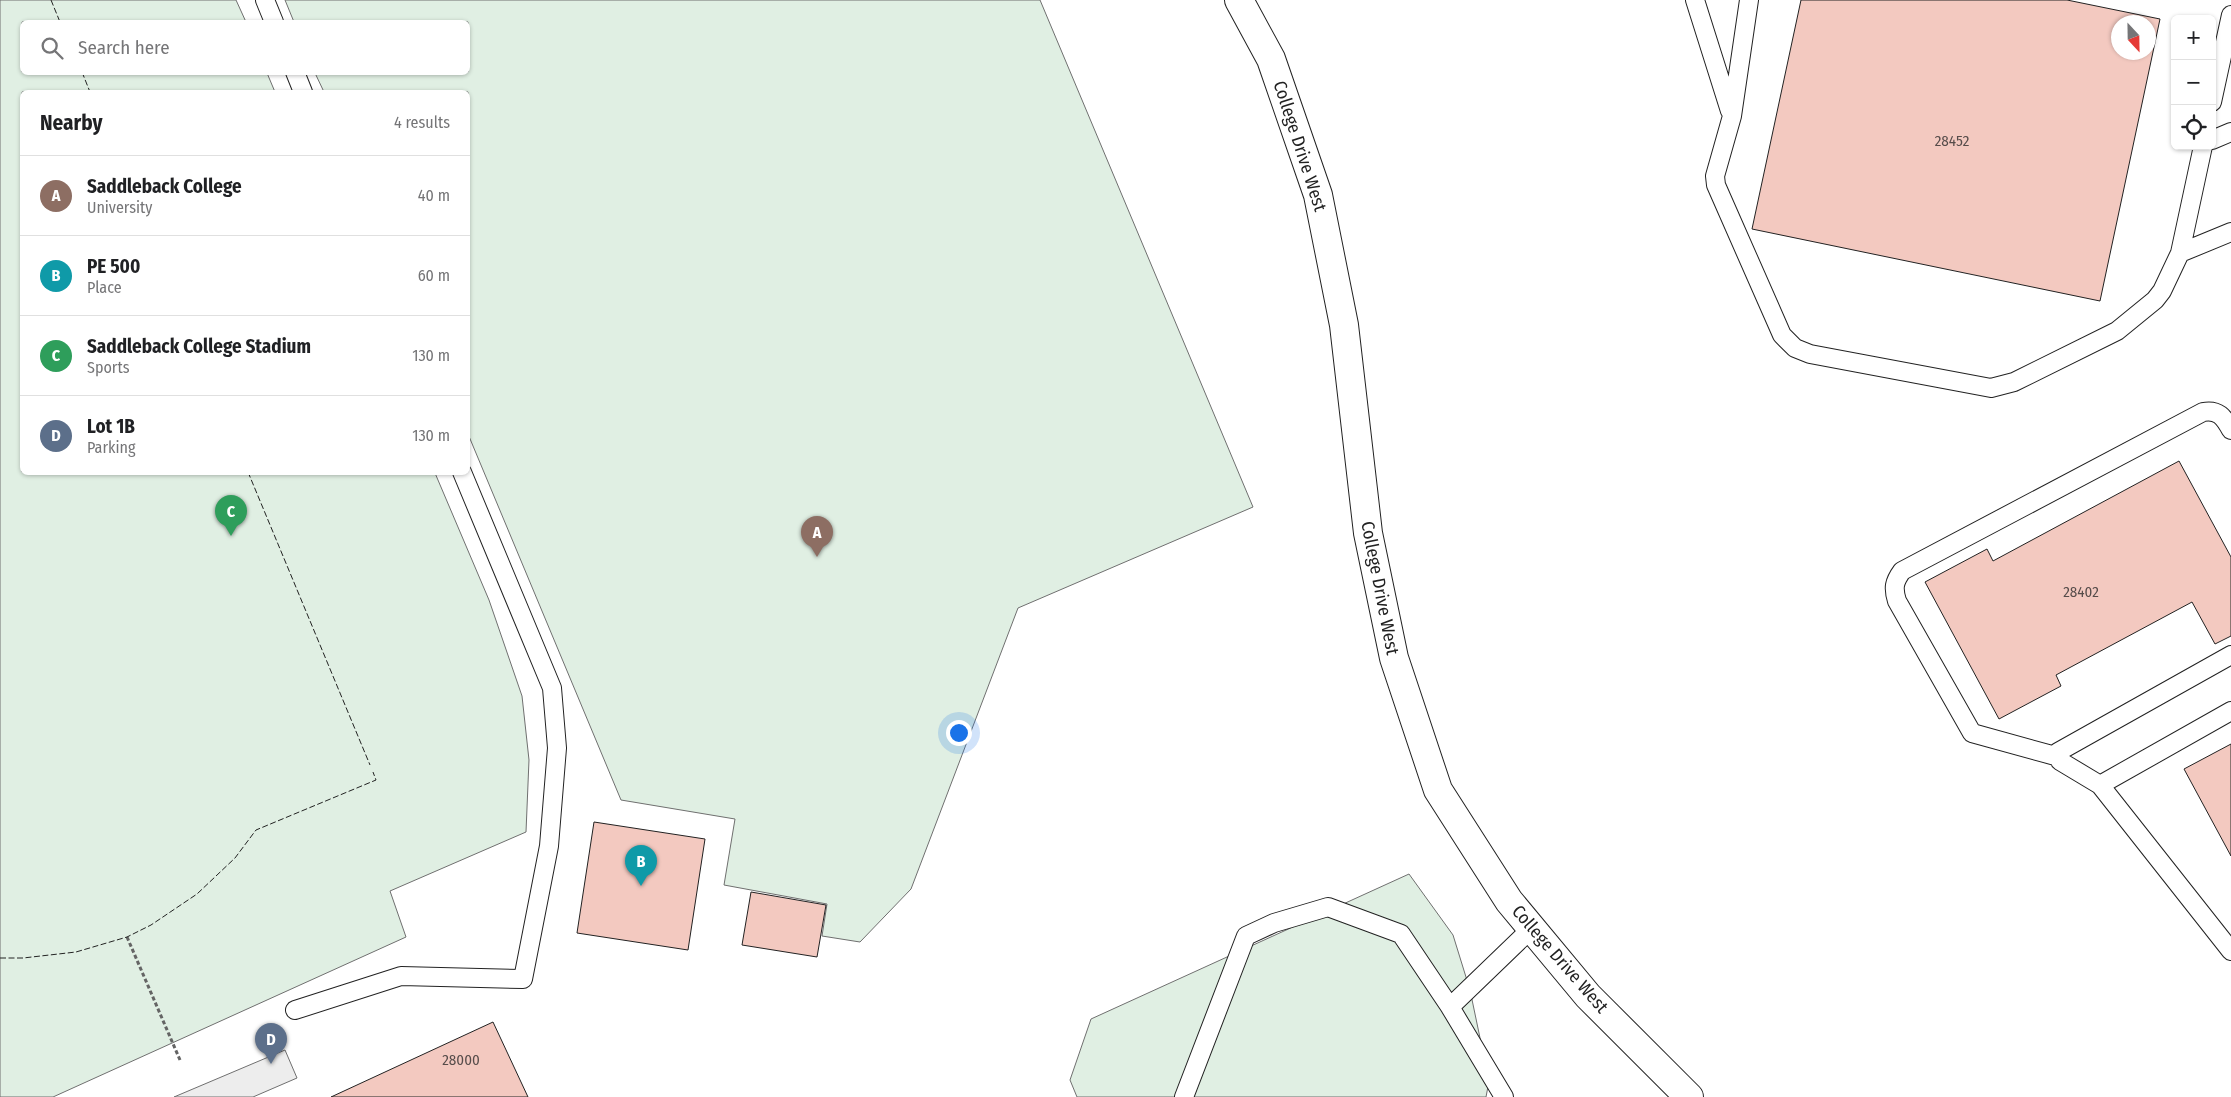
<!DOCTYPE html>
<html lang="en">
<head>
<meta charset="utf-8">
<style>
  body { margin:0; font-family:"Fira Sans Condensed",sans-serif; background:#f2f2f2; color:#202124 }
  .controls { position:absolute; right:15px; top:15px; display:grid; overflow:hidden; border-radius:8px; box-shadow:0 1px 4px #0004 }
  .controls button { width:45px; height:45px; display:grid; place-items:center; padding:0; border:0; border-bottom:1px solid #e0e0e0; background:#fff; color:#202124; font:25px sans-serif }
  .compass { position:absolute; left:2111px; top:15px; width:45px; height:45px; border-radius:50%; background:#fff; box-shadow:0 1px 4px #0004; rotate:158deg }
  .you { position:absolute; left:958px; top:732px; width:18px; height:18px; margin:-12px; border:4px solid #fff; border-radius:50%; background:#1a73e8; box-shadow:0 0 0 8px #1a73e833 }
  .badge { display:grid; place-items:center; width:32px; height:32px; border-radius:50%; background:#2563eb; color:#fff; font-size:16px; font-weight:700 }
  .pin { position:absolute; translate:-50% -41px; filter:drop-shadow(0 1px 2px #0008) }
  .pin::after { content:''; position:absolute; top:26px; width:18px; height:15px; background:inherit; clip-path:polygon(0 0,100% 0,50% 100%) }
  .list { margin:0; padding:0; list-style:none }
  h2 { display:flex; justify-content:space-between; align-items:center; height:65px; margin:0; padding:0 20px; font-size:21px }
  h2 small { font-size:16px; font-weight:400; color:#757577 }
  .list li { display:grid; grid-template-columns:32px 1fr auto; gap:15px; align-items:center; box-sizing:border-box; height:80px; padding:0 20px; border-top:1px solid #e0e0e0 }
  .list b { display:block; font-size:19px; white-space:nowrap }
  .list p { margin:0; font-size:16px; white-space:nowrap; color:#757577 }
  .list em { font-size:16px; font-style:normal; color:#757577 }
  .icon { flex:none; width:28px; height:28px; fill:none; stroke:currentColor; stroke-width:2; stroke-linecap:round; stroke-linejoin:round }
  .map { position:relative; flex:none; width:2231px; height:1097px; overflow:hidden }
  .search { position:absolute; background:#fff; box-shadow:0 1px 4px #0004; left:20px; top:20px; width:450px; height:55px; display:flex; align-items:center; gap:12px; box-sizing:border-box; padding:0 18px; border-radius:8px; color:#757577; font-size:19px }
  .panel { position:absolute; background:#fff; box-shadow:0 1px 4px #0004; left:20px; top:90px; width:450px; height:385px; border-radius:8px }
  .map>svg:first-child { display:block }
  .green { fill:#e0efe3; stroke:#6f6f6f }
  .parking { fill:#ededed; stroke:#6f6f6f }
  .building { fill:#f3c9c0; stroke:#222; fill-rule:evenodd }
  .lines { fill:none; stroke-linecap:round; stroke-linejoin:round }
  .lane-casing { stroke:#222; stroke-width:20 }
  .secondary-casing { stroke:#222; stroke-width:30 }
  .path { stroke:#646464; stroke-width:3; stroke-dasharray:4 2.5; stroke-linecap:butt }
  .lane { stroke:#fff; stroke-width:18 }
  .secondary { stroke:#fff; stroke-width:28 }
  .fence { stroke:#222; stroke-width:1; stroke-dasharray:6 2.5; stroke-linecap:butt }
  .labels { text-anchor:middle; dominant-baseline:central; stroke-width:4; stroke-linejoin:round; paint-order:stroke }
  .number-label { font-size:15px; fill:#564c4a }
  .street-label { font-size:18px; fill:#222; stroke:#fff }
</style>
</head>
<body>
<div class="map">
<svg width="2231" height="1097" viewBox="0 0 2231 1097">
  <rect width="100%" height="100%" fill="#fff"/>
  <path class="green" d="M 0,0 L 236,0 L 246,22 L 22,22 L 22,72 L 267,73 L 275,92 L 22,92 L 22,472 L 435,473 L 489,600 L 522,696 L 529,760 L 526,832 L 390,891 L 406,937 L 53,1097 L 0,1097 Z
    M 285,0 L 1040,0 L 1253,507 L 1018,608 L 911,889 L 860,942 L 822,936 L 827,904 L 724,885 L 735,819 L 621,800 L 468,434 L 468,92 L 324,92 L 315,73 L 468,72 L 468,22 L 294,22 Z
    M 1409,874 L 1453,935 L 1470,990 L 1489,1081 L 1486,1097 L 1077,1097 L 1070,1080 L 1091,1019 Z"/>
  <path class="parking" d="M 285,1050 L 297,1078 L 253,1097 L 174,1097 Z"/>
  <path class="building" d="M 1801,0 L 2067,0 L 2160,19 L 2100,301 L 1752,229 ZM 2118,22 L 2148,22 L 2148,52 L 2118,52 Z
    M 2179,461 L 2231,557 L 2231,636 L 2215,644 L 2192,602 L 2056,675 L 2061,686 L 1999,719 L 1925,582 L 1987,549 L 1993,561 Z
    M 2231,744 L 2231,856 L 2184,769 Z
    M 594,822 L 705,839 L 688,950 L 577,933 Z
    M 751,892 L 826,905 L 817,957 L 742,945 Z
    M 493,1022 L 528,1097 L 331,1097 Z"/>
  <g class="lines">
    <g class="lane-casing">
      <path id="lane" d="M 265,0 L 274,22
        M 1695,0 L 1730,111
        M 1749,0 L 1732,116 L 1715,176 L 1716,185 L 1782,335 L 1795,348 L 1810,354 L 1991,388 L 2014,382 L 2117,331 L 2155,300 L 2162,291 L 2180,253 L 2203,146
        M 295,72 L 303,92
        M 2212,102 L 2231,15
        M 2212,140 L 2231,132
        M 2180,253 L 2231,232
        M 2231,655 L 2058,752 L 2060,761 L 2100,785 L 2231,951
        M 2059,757 L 1972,733 L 1897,601 C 1893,588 1894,582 1902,571 L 2203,412 C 2218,409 2224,417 2231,430
        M 2100,785 L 2231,711
        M 1450,1007 L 1532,928
        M 295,1010 L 401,976 L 523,979 L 549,846 L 557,748 L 552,688 L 462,472
        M 1184,1097 L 1246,936 L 1274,923 L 1328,907 L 1401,934 L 1450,1007 L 1504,1097"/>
    </g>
    <g class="secondary-casing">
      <path id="secondary" d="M 1239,0 L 1271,59 L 1318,195 L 1344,325 L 1368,533 L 1394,658 L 1438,790 L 1509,901 L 1588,996 L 1689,1097"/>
    </g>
    <path class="path" d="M 127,937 L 180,1060"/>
    <use href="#lane" class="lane"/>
    <use href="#secondary" class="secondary"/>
    <path class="fence" d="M 51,0 L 60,22
      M 82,72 L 90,92
      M 248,472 L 370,765
      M 0,958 L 23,958 L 76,952 L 127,937 L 151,925 L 197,894 L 235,858 L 256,830 L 376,780 L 373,772"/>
  </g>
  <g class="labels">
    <g class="number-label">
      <text x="1952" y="141">28452</text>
      <text x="2081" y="592">28402</text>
      <text x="461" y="1060">28000</text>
    </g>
    <g class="street-label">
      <text transform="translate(1300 146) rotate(72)">College Drive West</text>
      <text transform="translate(1380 588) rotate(79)">College Drive West</text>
      <text transform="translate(1560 959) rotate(49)">College Drive West</text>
    </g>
  </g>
</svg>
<div class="controls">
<button>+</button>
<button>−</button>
<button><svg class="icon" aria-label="locate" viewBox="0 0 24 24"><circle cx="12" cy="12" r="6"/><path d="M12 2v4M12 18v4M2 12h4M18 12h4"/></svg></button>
</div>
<svg class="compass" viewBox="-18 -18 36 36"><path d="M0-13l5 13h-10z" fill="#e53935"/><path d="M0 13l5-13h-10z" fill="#757577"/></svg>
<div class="you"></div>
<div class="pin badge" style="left:817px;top:557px;background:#8d6e63">A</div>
<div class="pin badge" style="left:641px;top:886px;background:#0f9aa8">B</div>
<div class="pin badge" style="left:231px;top:536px;background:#2e9e5b">C</div>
<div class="pin badge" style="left:271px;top:1064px;background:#5c6f8a">D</div>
<div class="search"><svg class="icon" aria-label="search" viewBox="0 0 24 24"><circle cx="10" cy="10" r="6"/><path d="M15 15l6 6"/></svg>Search here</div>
<section class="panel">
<h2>Nearby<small>4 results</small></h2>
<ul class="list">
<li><span class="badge" style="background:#8d6e63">A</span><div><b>Saddleback College</b><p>University</p></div><em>40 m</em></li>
<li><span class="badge" style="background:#0f9aa8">B</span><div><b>PE 500</b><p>Place</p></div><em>60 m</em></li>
<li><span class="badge" style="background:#2e9e5b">C</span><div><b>Saddleback College Stadium</b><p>Sports</p></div><em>130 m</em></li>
<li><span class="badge" style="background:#5c6f8a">D</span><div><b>Lot 1B</b><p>Parking</p></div><em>130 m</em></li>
</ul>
</section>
</div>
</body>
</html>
